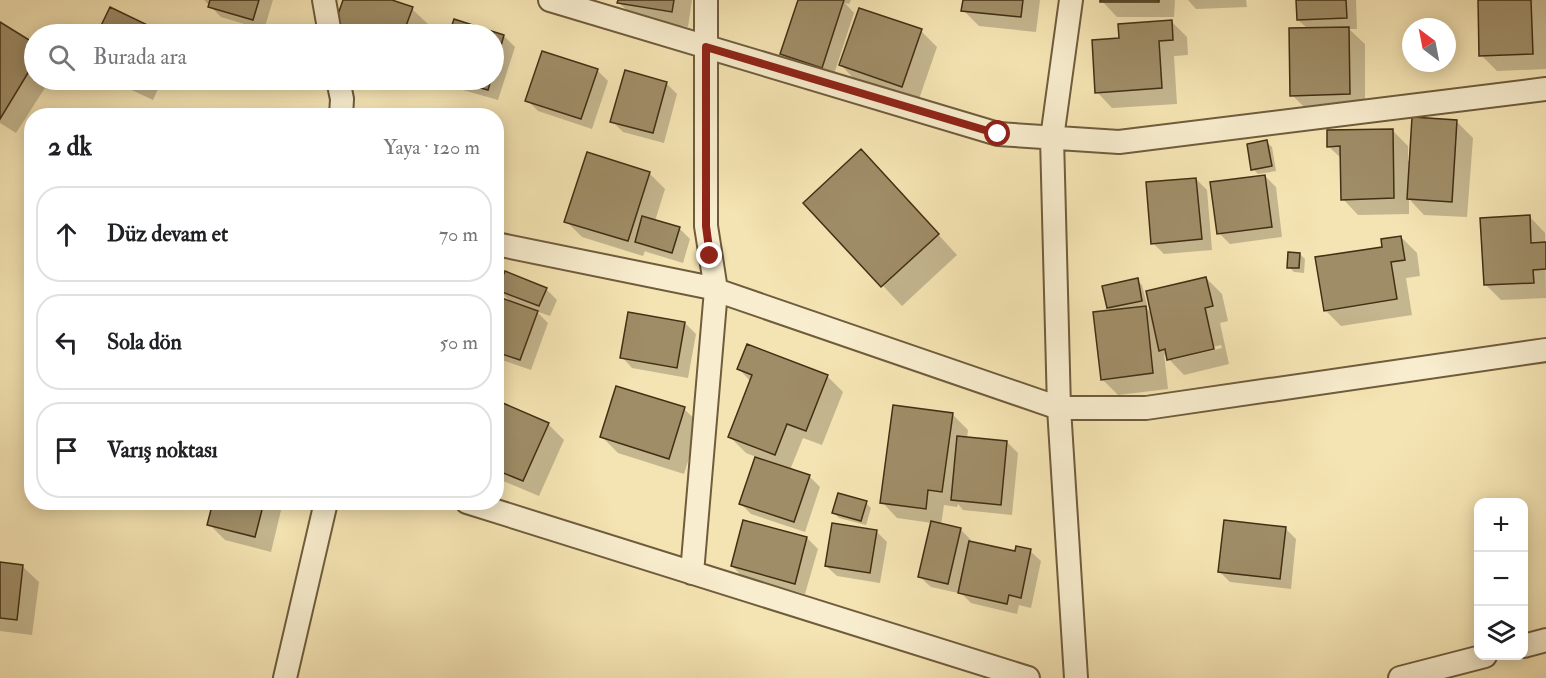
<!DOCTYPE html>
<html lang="tr">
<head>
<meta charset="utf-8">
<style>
  body { margin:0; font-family:"IM FELL Double Pica",serif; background:#f6f6f6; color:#202124 }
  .controls { position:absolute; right:18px; bottom:18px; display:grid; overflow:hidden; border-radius:12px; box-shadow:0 3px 15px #0003 }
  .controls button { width:54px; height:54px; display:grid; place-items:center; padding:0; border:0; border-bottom:2px solid #e0e0e0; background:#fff; color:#202124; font:30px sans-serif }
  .compass { position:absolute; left:1402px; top:18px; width:54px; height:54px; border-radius:50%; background:#fff; box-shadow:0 3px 15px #0003; rotate:328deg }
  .stop { position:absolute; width:18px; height:18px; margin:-14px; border:4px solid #8f2418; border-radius:50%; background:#fff }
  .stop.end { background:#8f2418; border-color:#fff; box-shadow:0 2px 6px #0008 }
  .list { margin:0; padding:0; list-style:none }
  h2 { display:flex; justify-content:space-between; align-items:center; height:78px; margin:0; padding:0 24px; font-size:26px }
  h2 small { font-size:20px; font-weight:400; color:#757577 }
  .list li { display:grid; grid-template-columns:39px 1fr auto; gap:18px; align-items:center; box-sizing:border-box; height:96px; margin:0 12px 12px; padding:0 12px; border:2px solid #e0e0e0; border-radius:24px }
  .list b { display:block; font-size:22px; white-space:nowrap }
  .list em { font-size:20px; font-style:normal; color:#757577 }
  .icon { flex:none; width:33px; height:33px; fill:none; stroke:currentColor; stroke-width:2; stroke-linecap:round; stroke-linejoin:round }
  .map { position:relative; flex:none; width:1546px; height:678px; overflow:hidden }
  .search { position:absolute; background:#fff; box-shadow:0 3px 15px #0003; left:24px; top:24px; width:480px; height:66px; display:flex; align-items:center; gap:15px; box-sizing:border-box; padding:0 21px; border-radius:33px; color:#757577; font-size:22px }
  .panel { position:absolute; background:#fff; box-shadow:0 3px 15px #0003; left:24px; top:108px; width:480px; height:402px; border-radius:24px }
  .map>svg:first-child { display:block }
  .shadow { fill:#0003; fill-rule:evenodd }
  .building { fill:#9f8d67; stroke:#422f14; stroke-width:1.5 }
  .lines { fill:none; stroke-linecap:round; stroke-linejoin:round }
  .street-casing { stroke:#6f5c3c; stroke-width:26 }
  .street { stroke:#f8edce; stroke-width:22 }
  .route { stroke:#8f2418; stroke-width:8 }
</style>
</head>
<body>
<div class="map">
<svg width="1546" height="678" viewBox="0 0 1546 678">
  <rect width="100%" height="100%" fill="#f5e4b3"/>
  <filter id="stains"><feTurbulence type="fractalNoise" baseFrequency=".00333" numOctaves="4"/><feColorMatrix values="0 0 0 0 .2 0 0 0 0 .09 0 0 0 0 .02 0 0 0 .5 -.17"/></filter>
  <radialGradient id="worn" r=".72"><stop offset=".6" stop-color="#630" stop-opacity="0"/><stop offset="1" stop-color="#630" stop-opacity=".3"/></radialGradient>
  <path class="shadow" d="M 204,0 L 273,0 L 264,30 L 221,17 Z
    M 344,0 L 387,0 L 412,9 L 428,24 L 424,34 L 346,34 L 346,32 L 336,23 Z
    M 619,0 L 692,0 L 688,27 L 635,18 L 619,3 Z
    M 799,0 L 851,0 L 849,4 L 845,3 L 854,13 L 833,77 L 792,64 L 781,53 Z
    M 964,0 L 1040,0 L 1036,32 L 979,26 L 963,10 Z
    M 1101,0 L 1175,0 L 1174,17 L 1117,17 Z
    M 1188,0 L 1246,0 L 1247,7 L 1196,9 Z
    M 1298,0 L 1356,0 L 1357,29 L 1349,29 L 1365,44 L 1365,110 L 1308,111 L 1292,95 L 1308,29 L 1298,20 Z
    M 1479,0 L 1546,0 L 1546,69 L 1497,71 L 1481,55 Z
    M 110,9 L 161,33 L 163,34 L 98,34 Z
    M 455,21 L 504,36 L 515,47 L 498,100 L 449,86 L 443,80 L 494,80 L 494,34 L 451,34 Z
    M 1171,21 L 1187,37 L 1188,55 L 1174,56 L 1177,104 L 1112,108 L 1097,92 L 1121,39 Z
    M 0,24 L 34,45 L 34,80 L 50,80 L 16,133 L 0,123 Z
    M 921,31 L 937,47 L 918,102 L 856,81 L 841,65 Z
    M 543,53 L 598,71 L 608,81 L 592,129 L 538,111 L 527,100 Z
    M 110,80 L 162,80 L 153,100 Z
    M 381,80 L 408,80 L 405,89 L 383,82 Z
    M 666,83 L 677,94 L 664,143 L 623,132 L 612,121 Z
    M 1457,122 L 1473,138 L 1467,217 L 1424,215 L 1409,199 L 1409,214 L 1358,215 L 1343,199 L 1342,159 L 1328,146 L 1392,130 L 1408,146 L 1408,161 L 1411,161 Z
    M 1266,142 L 1272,147 L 1276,171 L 1258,174 L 1253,169 Z
    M 880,171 L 957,255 L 902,306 L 805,203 Z
    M 649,173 L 665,189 L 655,221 L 679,228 L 690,239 L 683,263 L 647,252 L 645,251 L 643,256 L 582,237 L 566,221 Z
    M 1265,176 L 1276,187 L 1282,237 L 1230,244 L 1219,233 Z
    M 1196,179 L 1207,190 L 1212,250 L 1164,254 L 1153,243 Z
    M 1530,217 L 1545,233 L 1546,298 L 1501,300 L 1485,284 Z
    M 1401,237 L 1417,253 L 1420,276 L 1406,278 L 1412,315 L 1341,326 L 1325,310 L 1384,248 Z
    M 1300,254 L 1305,259 L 1304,273 L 1294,272 L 1289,267 Z
    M 496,267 L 500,268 L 505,273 L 546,289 L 557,300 L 550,316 L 536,311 L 548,323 L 531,370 L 496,358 L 496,298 L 512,303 L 499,290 L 499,288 L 496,287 Z
    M 1206,278 L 1222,294 L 1228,321 L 1220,323 L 1229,364 L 1184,375 L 1164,354 L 1168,389 L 1118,395 L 1102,379 L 1112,312 L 1108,307 L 1137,280 L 1142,285 L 1147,305 L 1144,306 L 1153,315 ZM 1221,345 L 1222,348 L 1172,360 L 1172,357 Z
    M 685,323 L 696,334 L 688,378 L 632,368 L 622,357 Z
    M 739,369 L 827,376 L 843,392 L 822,445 L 803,438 L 790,470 L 809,476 L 820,487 L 805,532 L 751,514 L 741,504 L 756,457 L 746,453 L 730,437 L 751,382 Z
    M 496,402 L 548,424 L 564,440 L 539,496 L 496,478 Z
    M 684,409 L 700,424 L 684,474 L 618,453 L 602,437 Z
    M 952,414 L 968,430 L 967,439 L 1007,442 L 1018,453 L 1012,515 L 963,510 L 958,504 L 957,507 L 944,505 L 941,525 L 960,529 L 971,540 L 970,543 L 1016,553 L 1030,551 L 1041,561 L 1031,608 L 1019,605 L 1017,614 L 971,603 L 959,591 L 958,593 L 931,587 L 920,577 L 932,523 L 897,518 L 882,502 Z
    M 215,502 L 283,502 L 271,552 L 225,540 L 209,524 Z
    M 866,503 L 871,508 L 866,525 L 839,518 L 834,513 Z
    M 1285,528 L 1296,539 L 1291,589 L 1230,582 L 1219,571 Z
    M 876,531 L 887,542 L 880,583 L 837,576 L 826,566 Z
    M 807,538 L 818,549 L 805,594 L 743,577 L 732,566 Z
    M 0,564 L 23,567 L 39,582 L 32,635 L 0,631 Z"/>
  <path class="building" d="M 210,0 L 259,0 L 253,20 L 208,7 Z
    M 343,0 L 392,0 L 413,7 L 403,34 L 344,34 L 347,27 L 335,23 Z
    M 618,0 L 674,0 L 672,12 L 617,3 Z
    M 798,0 L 844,0 L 822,68 L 780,54 Z
    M 963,0 L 1023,0 L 1021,17 L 961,11 Z
    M 1100,0 L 1159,0 L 1159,2 L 1100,2 Z
    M 1296,0 L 1346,0 L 1347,18 L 1297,20 Z
    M 1478,0 L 1531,0 L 1533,54 L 1479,56 Z
    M 110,7 L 162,32 L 161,34 L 97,34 Z
    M 859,8 L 922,29 L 902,87 L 839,65 Z
    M 454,19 L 504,35 L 494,71 L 494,34 L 449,34 Z
    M 1172,20 L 1173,40 L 1159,41 L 1162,88 L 1095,93 L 1092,40 L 1119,38 L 1118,24 Z
    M 0,22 L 34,43 L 34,63 L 0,119 Z
    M 1349,27 L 1350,94 L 1290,96 L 1289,28 Z
    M 542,51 L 598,69 L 581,119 L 525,101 Z
    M 625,70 L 667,82 L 653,133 L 610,122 Z
    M 125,80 L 139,80 L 137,85 Z
    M 451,80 L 491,80 L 488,90 Z
    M 1412,117 L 1457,120 L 1452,202 L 1407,199 Z
    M 1393,129 L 1394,198 L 1341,200 L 1340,146 L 1327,147 L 1327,130 Z
    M 1267,140 L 1272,166 L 1251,170 L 1247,144 Z
    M 861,149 L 939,234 L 881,287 L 803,203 Z
    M 587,152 L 650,172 L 628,241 L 564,222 Z
    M 1265,175 L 1272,227 L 1217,234 L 1210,182 Z
    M 1196,178 L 1202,239 L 1151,244 L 1146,182 Z
    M 1530,215 L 1531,243 L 1546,242 L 1546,269 L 1533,270 L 1534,283 L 1484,285 L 1480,218 Z
    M 642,216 L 680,227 L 672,253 L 635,242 Z
    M 1401,236 L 1405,260 L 1391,262 L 1397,299 L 1324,311 L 1315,257 L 1382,247 L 1381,239 Z
    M 1288,252 L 1300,253 L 1299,268 L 1287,268 Z
    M 505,271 L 547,288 L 539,306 L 497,290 Z
    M 1206,277 L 1213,306 L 1205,308 L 1214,349 L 1167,360 L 1165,349 L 1159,351 L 1146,291 Z
    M 1138,278 L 1142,301 L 1107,308 L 1102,286 Z
    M 496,296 L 538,311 L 520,360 L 496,352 Z
    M 1146,306 L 1153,373 L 1101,380 L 1093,312 Z
    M 628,312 L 685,322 L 677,368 L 620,358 Z
    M 747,344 L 828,375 L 806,431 L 787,424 L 775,455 L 728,437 L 752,375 L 737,369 Z
    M 616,386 L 685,407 L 669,459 L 600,437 Z
    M 496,400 L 549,423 L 523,481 L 496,470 Z
    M 893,405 L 953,413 L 942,492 L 928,490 L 926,509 L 880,503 Z
    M 957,436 L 1007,441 L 1001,505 L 951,500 Z
    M 755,457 L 810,475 L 794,522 L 739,504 Z
    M 838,493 L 867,501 L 861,521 L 832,513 Z
    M 213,502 L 264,502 L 255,537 L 207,525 Z
    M 743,520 L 807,537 L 795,584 L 731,566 Z
    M 1224,520 L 1286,527 L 1280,579 L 1218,572 Z
    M 931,521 L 961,528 L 948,584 L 918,577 Z
    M 832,523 L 877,530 L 870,573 L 825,566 Z
    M 969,541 L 1015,551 L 1016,546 L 1031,549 L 1021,598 L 1009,595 L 1007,604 L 958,593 Z
    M 0,562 L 23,565 L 17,620 L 0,618 Z"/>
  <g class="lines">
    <g class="street-casing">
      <path id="street" d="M 324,0 L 330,34
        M 550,0 L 998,134 L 1119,142 L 1546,89
        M 1071,0 L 1052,138 L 1059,408 L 1076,678
        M 338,80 L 342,99 L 341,116
        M 496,244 L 707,287 L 1059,408 L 1146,408 L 1546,350
        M 467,502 L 1028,678
        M 692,573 L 716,290 L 706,226 L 706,0
        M 1524,646 L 1546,640
        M 285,678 L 326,502
        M 1400,678 L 1485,656"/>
    </g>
    <use href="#street" class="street"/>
  </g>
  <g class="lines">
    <path class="route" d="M 710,256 L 706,226 L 706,47 L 998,134"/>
  </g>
  <rect width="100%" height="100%" filter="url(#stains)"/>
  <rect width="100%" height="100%" fill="url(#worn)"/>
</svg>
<div class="controls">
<button>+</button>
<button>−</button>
<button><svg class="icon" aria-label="layers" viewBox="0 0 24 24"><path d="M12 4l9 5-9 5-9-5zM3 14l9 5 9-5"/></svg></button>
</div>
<svg class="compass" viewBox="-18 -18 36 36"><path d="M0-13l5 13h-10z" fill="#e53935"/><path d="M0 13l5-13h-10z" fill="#757577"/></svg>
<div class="stop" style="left:998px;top:134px"></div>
<div class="stop end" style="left:710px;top:256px"></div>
<div class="search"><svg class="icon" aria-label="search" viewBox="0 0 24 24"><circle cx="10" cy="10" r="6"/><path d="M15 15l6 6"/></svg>Burada ara</div>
<section class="panel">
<h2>2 dk<small>Yaya · 120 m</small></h2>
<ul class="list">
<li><svg class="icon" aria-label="ahead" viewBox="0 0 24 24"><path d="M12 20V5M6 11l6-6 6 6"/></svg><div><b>Düz devam et</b></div><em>70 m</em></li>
<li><svg class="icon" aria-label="left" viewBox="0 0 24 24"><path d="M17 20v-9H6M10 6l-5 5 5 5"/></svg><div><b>Sola dön</b></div><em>50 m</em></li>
<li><svg class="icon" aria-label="arrive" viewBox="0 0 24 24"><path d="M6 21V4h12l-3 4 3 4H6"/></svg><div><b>Varış noktası</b></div></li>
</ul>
</section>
</div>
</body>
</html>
